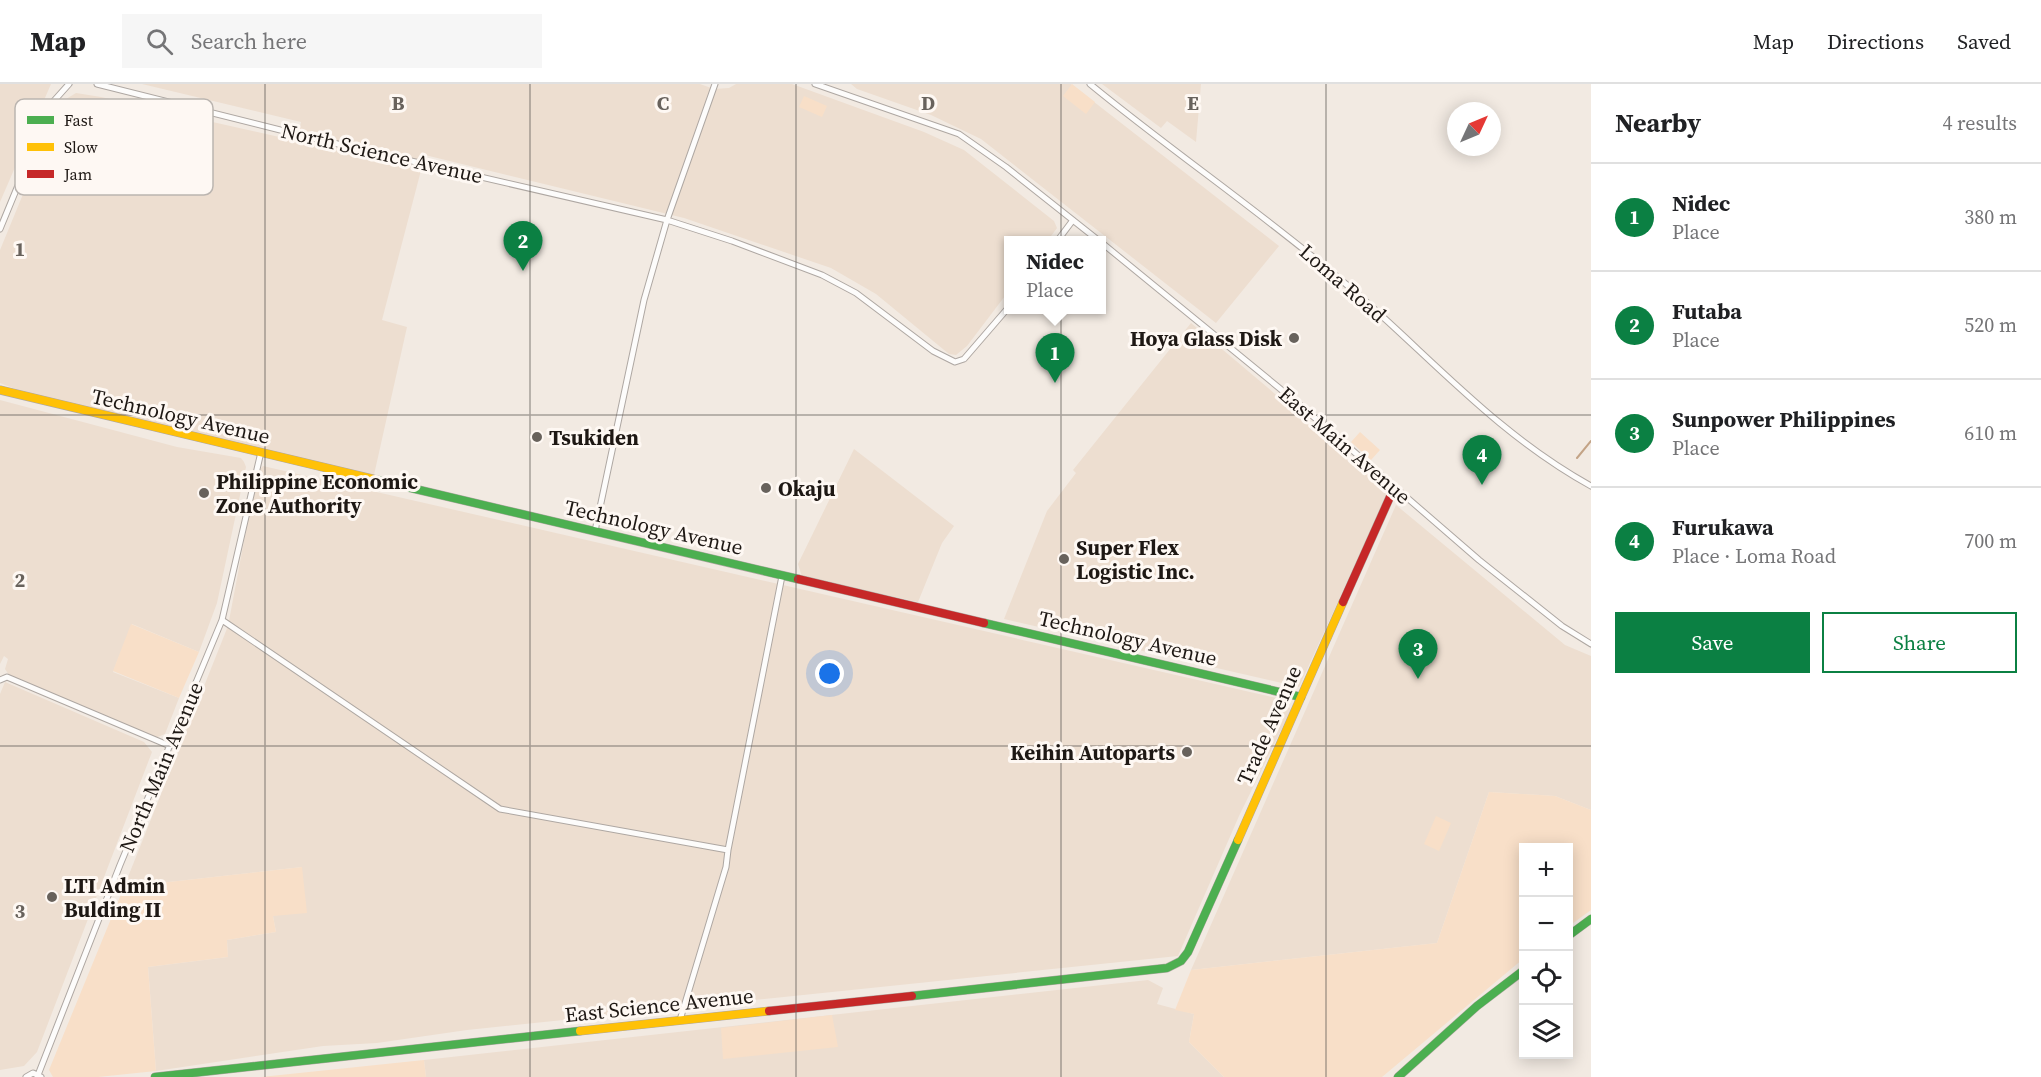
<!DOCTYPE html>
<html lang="en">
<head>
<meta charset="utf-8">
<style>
  body { margin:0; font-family:"Source Serif 4",serif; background:#f6f6f6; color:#202124 }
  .controls { position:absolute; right:18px; bottom:18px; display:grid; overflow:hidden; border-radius:0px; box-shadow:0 3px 15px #0003 }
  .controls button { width:54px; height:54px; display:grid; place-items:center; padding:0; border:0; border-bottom:2px solid #e0e0e0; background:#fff; color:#202124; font:30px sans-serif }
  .compass { position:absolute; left:1447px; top:18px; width:54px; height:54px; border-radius:50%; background:#fff; box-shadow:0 3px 15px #0003; rotate:46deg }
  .you { position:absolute; left:830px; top:590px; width:21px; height:21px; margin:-15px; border:4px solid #fff; border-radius:50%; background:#1a73e8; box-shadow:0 0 0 9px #1a73e833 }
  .badge { display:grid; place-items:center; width:39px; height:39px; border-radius:50%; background:#0b8043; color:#fff; font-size:20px; font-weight:700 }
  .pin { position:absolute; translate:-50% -50px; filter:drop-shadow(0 2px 3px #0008) }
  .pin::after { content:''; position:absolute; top:32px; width:21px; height:18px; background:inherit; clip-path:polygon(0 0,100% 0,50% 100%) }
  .popup { position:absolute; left:1004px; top:152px; width:102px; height:78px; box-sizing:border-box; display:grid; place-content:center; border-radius:0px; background:#fff; filter:drop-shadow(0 2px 4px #0005); font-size:20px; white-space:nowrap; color:#757577 }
  .popup b { font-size:22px; color:#202124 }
  .popup::after { content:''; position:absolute; left:50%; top:100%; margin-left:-12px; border:12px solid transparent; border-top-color:#fff }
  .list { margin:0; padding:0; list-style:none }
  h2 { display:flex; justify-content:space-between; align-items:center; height:78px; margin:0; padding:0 24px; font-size:26px }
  h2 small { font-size:20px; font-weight:400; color:#757577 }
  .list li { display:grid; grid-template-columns:39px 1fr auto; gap:18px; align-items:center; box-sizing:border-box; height:108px; padding:0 24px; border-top:2px solid #e0e0e0 }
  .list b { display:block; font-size:22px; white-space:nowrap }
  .list p { margin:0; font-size:20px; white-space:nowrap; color:#757577 }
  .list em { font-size:20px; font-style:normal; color:#757577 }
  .actions { display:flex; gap:12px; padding:18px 24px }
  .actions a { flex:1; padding:14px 0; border:2px solid #0b8043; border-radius:0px; text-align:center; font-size:21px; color:#0b8043 }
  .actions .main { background:#0b8043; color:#fff }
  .icon { flex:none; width:33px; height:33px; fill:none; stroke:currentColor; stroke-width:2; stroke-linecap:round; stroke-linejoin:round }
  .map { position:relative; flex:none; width:1591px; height:993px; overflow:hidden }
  header { display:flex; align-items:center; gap:36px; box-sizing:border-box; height:84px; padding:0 30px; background:#fff; border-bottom:2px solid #e0e0e0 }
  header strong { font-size:28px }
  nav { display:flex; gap:33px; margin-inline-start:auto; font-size:21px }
  .search { width:420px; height:54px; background:#f6f6f6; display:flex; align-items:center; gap:15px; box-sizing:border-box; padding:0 21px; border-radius:0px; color:#757577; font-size:22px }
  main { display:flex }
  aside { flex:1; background:#fff }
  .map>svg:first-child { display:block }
  .built { fill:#edded0 }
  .green { fill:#f8dfc8 }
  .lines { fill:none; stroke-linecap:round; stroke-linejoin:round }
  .stream { stroke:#c3a386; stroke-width:2 }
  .street-casing { stroke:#aea7a2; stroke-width:7 }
  .fast-casing { stroke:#aea7a2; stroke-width:9 }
  .slow-casing { stroke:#aea7a2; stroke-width:9 }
  .jam-casing { stroke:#aea7a2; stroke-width:9 }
  .street { stroke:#fdfcfb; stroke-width:5 }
  .fast { stroke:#4caf50; stroke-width:8 }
  .slow { stroke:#ffc107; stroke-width:8 }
  .jam { stroke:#c62828; stroke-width:8 }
  .grid { fill:none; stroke:#68625c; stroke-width:1.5; stroke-opacity:0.55 }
  .poi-dot { fill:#68625c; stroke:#fef8f3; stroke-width:2 }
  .labels { text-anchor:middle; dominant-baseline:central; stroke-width:6; stroke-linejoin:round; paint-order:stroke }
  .street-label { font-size:21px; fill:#1e1814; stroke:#fef8f3 }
  .poi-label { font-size:21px; font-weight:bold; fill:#1e1814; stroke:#fef8f3; text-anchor:start }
  .key { fill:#fef8f3; stroke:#bbb5b0; stroke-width:1.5 }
  .key-label { font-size:16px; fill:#1e1814 }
  .grid-label { font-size:20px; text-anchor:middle; font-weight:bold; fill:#68625c; stroke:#fef8f3; stroke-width:6; stroke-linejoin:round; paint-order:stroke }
</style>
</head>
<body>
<header>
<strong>Map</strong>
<div class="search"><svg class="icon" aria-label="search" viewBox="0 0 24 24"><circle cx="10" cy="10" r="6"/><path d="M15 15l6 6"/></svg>Search here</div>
<nav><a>Map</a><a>Directions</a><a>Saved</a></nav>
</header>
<main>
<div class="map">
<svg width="1591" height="993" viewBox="0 0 1591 993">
  <rect width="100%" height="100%" fill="#f2eae2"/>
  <path class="built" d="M 0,0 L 51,0 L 0,118 Z
    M 142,0 L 700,0 L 714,5 L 729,4 L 736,0 L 792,0 L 924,48 L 964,66 L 1054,137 L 1057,144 L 1048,156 L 1008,156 L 1008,208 L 967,262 L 956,271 L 949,270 L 876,210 L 831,184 L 684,134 L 425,71 L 382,236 L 407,243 L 374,391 L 89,324 L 18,306 L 0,299 L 0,166 L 61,18 L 76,9 L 101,13 L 297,57 L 301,38 Z
    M 851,0 L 1071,0 L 1279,162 L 1216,239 L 981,55 L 931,31 L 857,5 Z
    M 1102,0 L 1201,0 L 1196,58 L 1167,37 L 1161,44 Z
    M 1191,239 L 1389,406 L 1299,603 L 1004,535 L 1047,427 L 1076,389 L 1073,386 Z
    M 0,316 L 177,363 L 241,374 L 244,378 L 246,383 L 217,519 L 199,568 L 132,540 L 113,588 L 179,614 L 165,650 L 155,654 L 9,591 L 5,585 L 8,575 L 4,572 L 0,580 Z
    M 854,365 L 954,442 L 942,459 L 918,518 L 802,493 L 798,480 Z
    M 263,382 L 1285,616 L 1291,626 L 1239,732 L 1178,872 L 467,946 L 377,959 L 323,962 L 156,987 L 148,883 L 228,873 L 227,856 L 276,848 L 273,832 L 302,783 L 124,803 L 228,542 L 257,388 Z
    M 1396,421 L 1565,561 L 1591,572 L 1591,726 L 1555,712 L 1489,708 L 1437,859 L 1191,886 Z
    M 5,598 L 144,658 L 152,668 L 37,968 L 24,982 L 0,986 L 0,610 Z
    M 1148,896 L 1163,904 L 1157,920 L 1194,930 L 1189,958 L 1224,993 L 426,993 L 424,976 Z"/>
  <path class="green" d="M 1072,0 L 1095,18 L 1086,30 L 1063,12 Z
    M 804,12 L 827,22 L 822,33 L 799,23 Z
    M 1360,348 L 1380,366 L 1371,376 L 1351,358 Z
    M 131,540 L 199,568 L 179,614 L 113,587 Z
    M 1489,708 L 1555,712 L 1591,726 L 1591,826 L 1569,842 L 1568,764 L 1524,764 L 1523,875 L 1382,993 L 1224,993 L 1189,958 L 1194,930 L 1175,926 L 1191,886 L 1437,859 Z
    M 1436,732 L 1451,739 L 1439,767 L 1424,760 Z
    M 302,783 L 307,829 L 273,832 L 276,848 L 227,856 L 228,873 L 148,883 L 156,987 L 98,993 L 53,993 L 49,986 L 124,803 Z
    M 832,931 L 838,963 L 723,975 L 721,944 Z
    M 424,976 L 426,993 L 261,993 Z"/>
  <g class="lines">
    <path class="stream" d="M 1577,374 L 1591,357"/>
    <g class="street-casing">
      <path id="street" d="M 97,0 L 316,55 L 667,136 L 732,157 L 822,191 L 856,209 L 933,267 L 955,278 L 964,275 L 1008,224
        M 815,0 L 959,50 L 1006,83 L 1098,156
        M 1090,0 C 1174,69 1264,130 1347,201 C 1429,271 1495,349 1591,402
        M 0,145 L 52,19 L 69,0
        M 1058,156 L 1073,136
        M 1102,159 L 1300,321 L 1479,476 L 1562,542 L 1591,560
        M 595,447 L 644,216 L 667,136 L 715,0
        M 222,536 L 500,725 L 728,766 L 782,492
        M 0,596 L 7,593 L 170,662
        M 680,936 L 726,783 L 728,766
        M 38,991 L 120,781 L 222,536 L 261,368
        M 26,993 L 33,989 L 41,993"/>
    </g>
    <g class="fast-casing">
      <path id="fast" d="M 377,396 L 798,495
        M 984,539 L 1301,613
        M 1568,852 L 1591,835
        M 912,912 L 1167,884 L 1181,877 L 1188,868 L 1238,756
        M 155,993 L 580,947
        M 1398,993 L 1477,922 L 1524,886"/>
    </g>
    <g class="slow-casing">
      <path id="slow" d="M 0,306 L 377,396
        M 1238,756 L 1343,518
        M 580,947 L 769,927"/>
    </g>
    <g class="jam-casing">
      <path id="jam" d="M 798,495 L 984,539
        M 1343,518 L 1394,404
        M 769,927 L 912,912"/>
    </g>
    <use href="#street" class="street"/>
    <use href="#fast" class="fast"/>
    <use href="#slow" class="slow"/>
    <use href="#jam" class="jam"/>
  </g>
  <path class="grid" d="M 265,0 L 265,993M 530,0 L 530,993M 796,0 L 796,993M 1061,0 L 1061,993M 1326,0 L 1326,993M 0,331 L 1591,331M 0,662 L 1591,662"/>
  <g class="poi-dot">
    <circle cx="1294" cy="254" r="6"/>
    <circle cx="537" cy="353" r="6"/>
    <circle cx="766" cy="404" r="6"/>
    <circle cx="204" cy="409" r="6"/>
    <circle cx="1064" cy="475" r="6"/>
    <circle cx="1187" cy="668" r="6"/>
    <circle cx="52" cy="813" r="6"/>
  </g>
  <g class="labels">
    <g class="street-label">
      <text transform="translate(382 69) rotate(13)">North Science Avenue</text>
      <text transform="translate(1343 199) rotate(41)">Loma Road</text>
      <text transform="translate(181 332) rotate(13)">Technology Avenue</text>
      <text transform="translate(1345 361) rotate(41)">East Main Avenue</text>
      <text transform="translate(654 443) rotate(13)">Technology Avenue</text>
      <text transform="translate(1128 554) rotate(13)">Technology Avenue</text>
      <text transform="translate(1269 641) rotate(-66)">Trade Avenue</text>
      <text transform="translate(161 683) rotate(-67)">North Main Avenue</text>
      <text transform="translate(659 921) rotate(-6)">East Science Avenue</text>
    </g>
    <g class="poi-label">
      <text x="1282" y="254" text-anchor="end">Hoya Glass Disk</text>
      <text x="549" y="353">Tsukiden</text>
      <text x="216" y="397">Philippine Economic<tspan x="216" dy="24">Zone Authority</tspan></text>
      <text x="778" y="404">Okaju</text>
      <text x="1076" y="463">Super Flex<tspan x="1076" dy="24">Logistic Inc.</tspan></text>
      <text x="1175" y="668" text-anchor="end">Keihin Autoparts</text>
      <text x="64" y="801">LTI Admin<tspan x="64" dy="24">Bulding II</tspan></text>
    </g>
  </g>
  <rect x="15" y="15" width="198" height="96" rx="9" class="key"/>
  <rect x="27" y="32" width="27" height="8" fill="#4caf50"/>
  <rect x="27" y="59" width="27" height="8" fill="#ffc107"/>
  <rect x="27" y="86" width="27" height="8" fill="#c62828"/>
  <g class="key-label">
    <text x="64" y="42">Fast</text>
    <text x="64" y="69">Slow</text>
    <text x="64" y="96">Jam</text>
  </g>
  <g class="grid-label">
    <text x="398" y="26">B</text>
    <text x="663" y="26">C</text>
    <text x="928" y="26">D</text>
    <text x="1193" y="26">E</text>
    <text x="20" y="172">1</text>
    <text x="20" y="503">2</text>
    <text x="20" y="834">3</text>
  </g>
</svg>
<div class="controls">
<button>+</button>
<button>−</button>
<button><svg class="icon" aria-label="locate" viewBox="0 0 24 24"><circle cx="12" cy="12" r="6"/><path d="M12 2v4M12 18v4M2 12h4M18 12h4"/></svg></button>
<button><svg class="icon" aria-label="layers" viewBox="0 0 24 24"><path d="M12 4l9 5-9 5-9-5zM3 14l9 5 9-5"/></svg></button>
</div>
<svg class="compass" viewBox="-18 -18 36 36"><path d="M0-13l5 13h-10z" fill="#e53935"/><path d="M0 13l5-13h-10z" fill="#757577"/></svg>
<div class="you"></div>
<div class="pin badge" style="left:1055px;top:299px">1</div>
<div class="popup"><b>Nidec</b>Place</div>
<div class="pin badge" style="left:523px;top:187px">2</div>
<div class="pin badge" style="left:1418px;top:595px">3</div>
<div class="pin badge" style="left:1482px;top:401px">4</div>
</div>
<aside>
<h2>Nearby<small>4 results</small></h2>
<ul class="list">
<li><span class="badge">1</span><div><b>Nidec</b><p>Place</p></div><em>380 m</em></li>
<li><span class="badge">2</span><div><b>Futaba</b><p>Place</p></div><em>520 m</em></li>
<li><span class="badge">3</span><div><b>Sunpower Philippines</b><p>Place</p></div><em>610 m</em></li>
<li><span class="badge">4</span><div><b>Furukawa</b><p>Place · Loma Road</p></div><em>700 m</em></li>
</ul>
<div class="actions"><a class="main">Save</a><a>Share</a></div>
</aside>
</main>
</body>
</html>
